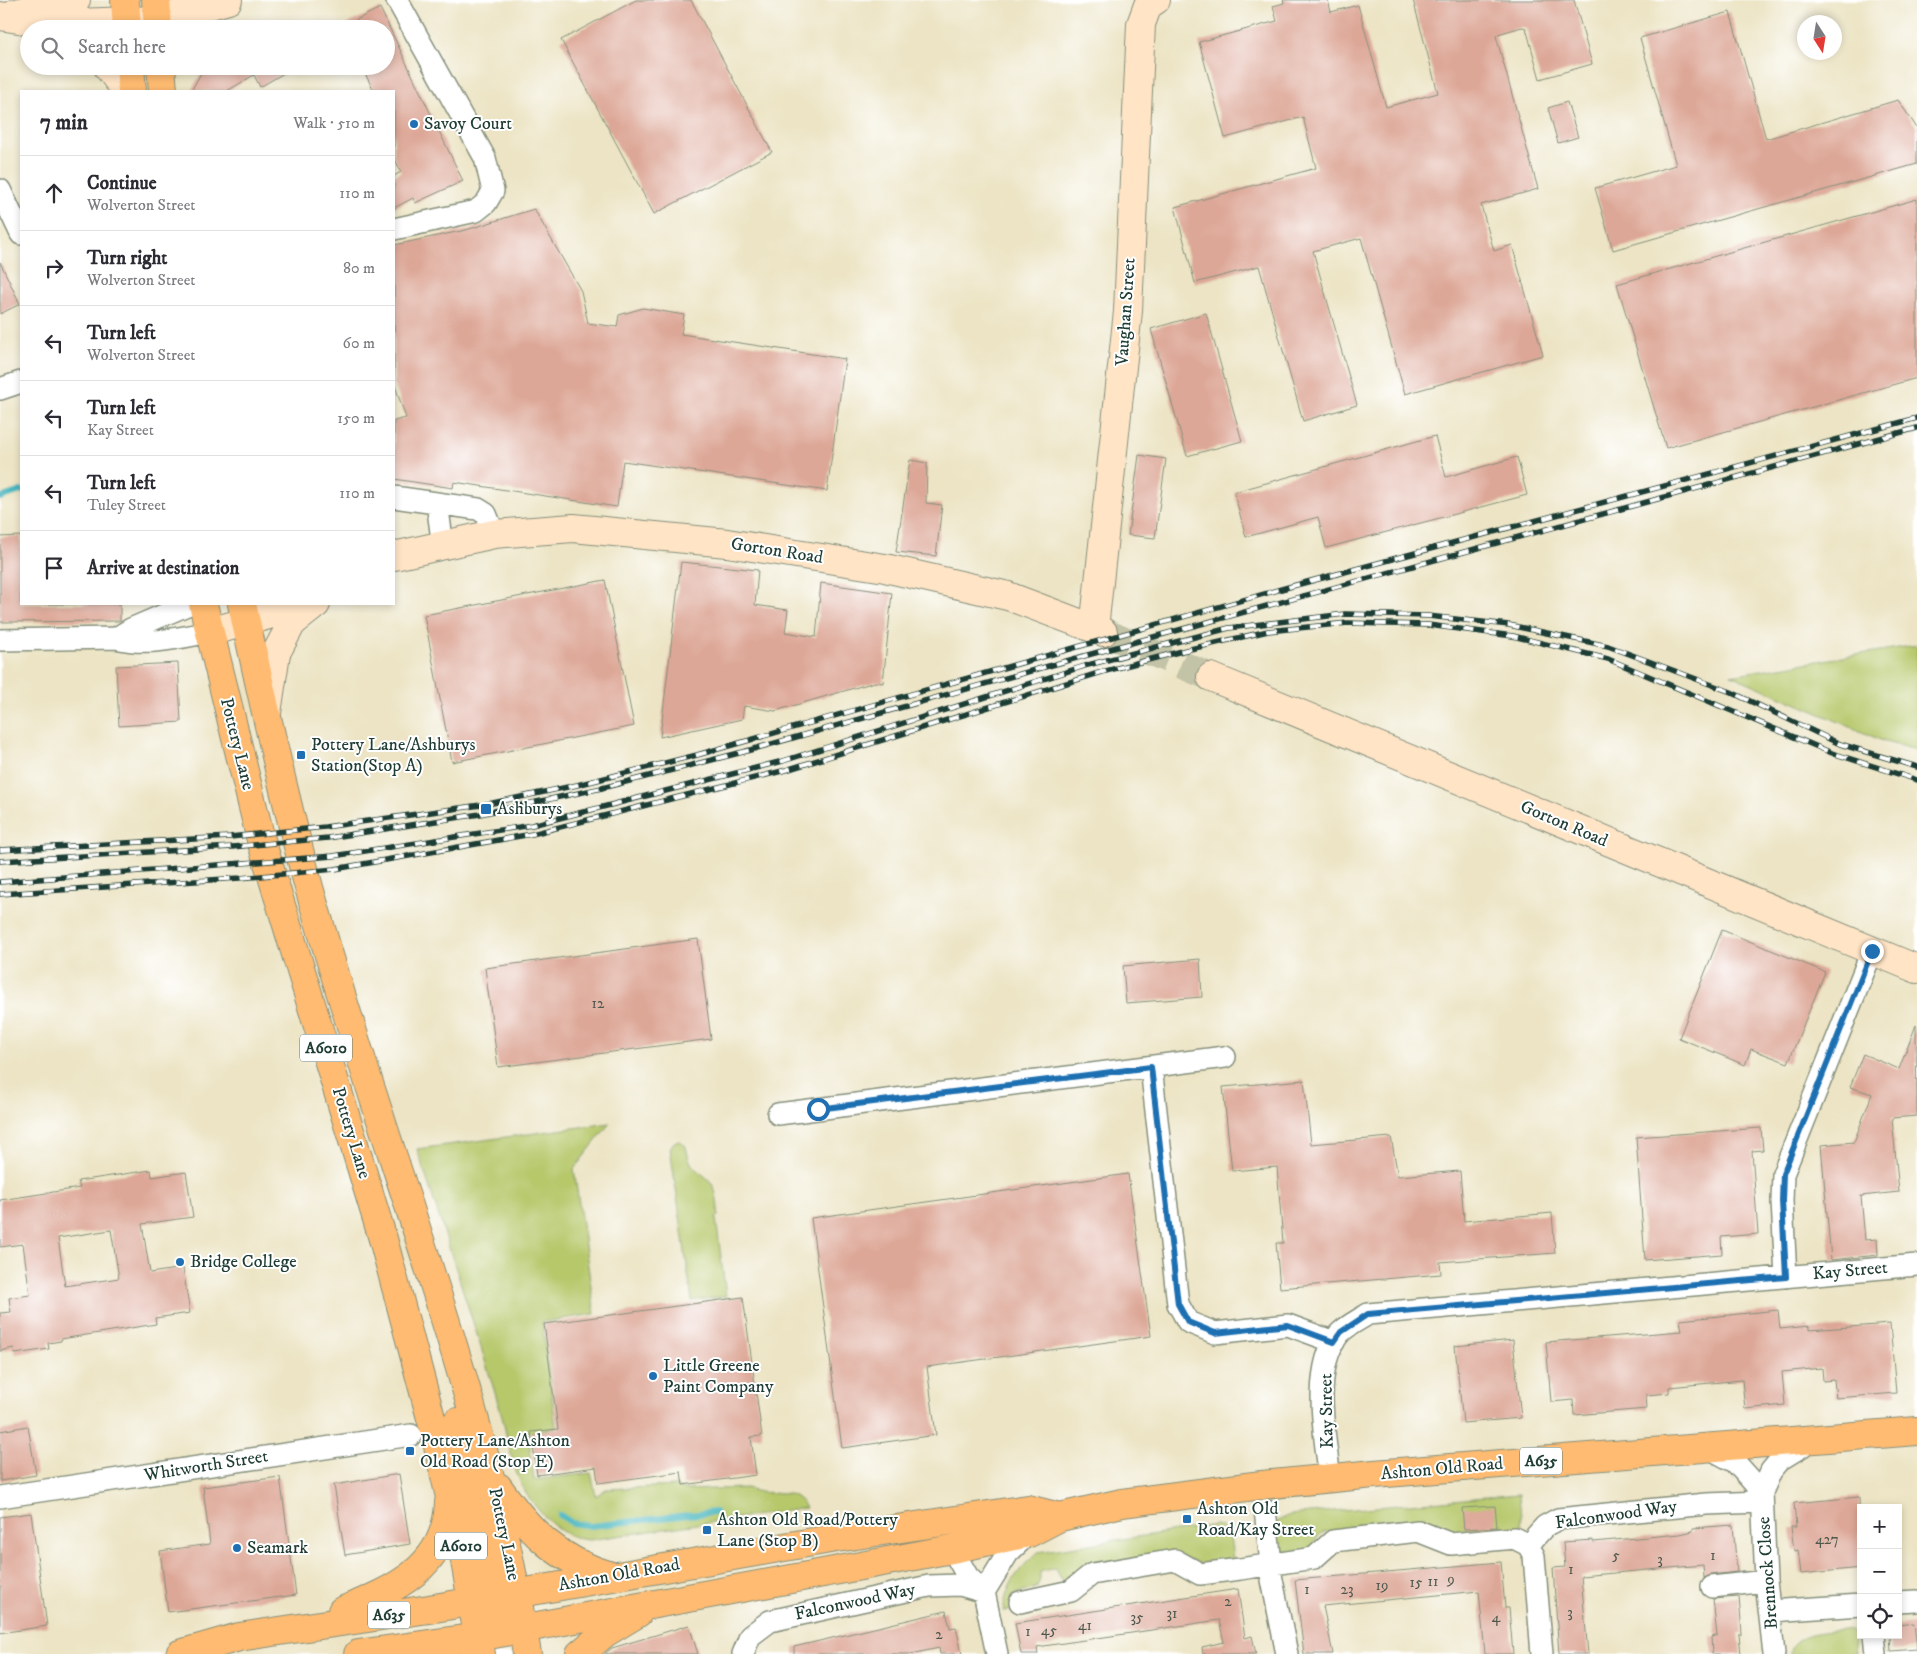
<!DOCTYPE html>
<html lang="en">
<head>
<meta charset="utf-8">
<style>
  body { margin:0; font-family:"IM FELL DW Pica",serif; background:#f2f2f3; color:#2b2b33 }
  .controls { position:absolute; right:15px; bottom:15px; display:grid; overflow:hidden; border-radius:0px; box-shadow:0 2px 8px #0003 }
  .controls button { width:45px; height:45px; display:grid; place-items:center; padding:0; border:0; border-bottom:1px solid #e1e1e2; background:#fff; color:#2b2b33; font:25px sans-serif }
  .compass { position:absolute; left:1797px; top:15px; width:45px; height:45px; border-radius:50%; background:#fff; box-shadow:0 2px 8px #0003; rotate:168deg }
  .stop { position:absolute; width:15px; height:15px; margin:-11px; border:4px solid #1f6fb2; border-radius:50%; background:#fff }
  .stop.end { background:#1f6fb2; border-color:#fff; box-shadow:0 1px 5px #0008 }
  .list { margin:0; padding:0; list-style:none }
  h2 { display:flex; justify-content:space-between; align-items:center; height:65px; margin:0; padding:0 20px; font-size:21px }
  h2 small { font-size:16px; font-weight:400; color:#7c7c81 }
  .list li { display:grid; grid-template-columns:32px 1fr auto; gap:15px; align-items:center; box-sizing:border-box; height:75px; padding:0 20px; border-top:1px solid #e1e1e2 }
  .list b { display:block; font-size:19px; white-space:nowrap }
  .list p { margin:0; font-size:16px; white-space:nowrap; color:#7c7c81 }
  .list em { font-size:16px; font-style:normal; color:#7c7c81 }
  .icon { flex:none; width:28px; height:28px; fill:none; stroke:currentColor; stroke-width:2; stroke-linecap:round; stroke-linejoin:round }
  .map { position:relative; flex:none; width:1917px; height:1654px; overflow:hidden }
  .search { position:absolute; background:#fff; box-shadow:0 2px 8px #0003; left:20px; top:20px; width:375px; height:55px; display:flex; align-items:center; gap:12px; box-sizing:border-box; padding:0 18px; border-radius:28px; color:#7c7c81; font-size:19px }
  .panel { position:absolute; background:#fff; box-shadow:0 2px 8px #0003; left:20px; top:90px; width:375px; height:515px; border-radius:0px }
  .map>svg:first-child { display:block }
  .green { fill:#b6c86b; stroke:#6a8250 }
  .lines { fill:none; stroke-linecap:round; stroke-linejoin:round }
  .stream { stroke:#47b6bf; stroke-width:6 }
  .building { fill:#dda797; fill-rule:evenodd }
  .secondary-tunnel { stroke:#c3c3a7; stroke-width:28; stroke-dasharray:28 14; stroke-linecap:butt }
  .street-casing { stroke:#86907c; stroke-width:24 }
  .secondary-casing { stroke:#86907c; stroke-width:30 }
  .highway-casing { stroke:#86907c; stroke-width:30 }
  .street { stroke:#fff; stroke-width:21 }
  .secondary { stroke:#ffe4c6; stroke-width:28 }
  .highway { stroke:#febb71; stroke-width:28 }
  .rail-casing { stroke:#1f3d34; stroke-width:5.5 }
  .rail { stroke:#fff; stroke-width:4; stroke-dasharray:11; stroke-linecap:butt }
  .route { stroke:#1f6fb2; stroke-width:6 }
  .poi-dot { fill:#1f6fb2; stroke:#fff; stroke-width:2 }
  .labels { text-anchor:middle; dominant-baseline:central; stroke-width:4; stroke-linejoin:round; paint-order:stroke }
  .number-label { font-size:15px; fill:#4e584d }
  .shield { fill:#fff; stroke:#627771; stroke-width:1 }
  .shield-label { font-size:16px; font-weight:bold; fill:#1f3d34 }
  .poi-label { font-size:18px; fill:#1f3d34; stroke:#fff; text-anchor:start }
  .street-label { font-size:18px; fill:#1f3d34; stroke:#fff }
</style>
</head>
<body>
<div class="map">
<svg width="1917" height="1654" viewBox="0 0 1917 1654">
  <rect width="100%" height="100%" fill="#fff"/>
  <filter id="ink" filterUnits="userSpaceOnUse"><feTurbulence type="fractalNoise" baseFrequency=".02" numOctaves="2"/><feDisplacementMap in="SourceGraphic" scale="10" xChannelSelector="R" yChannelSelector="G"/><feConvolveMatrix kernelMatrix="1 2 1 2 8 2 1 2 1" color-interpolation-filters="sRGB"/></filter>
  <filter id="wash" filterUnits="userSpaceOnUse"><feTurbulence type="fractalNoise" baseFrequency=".0096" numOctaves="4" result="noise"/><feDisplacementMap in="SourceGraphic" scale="20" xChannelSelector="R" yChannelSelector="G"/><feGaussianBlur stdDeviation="1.12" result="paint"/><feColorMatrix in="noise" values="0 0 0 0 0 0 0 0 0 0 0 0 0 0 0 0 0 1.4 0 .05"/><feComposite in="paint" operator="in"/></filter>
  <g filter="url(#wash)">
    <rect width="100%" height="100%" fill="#ece4c4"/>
    <path class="green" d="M 1917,645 L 1917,750 L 1885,742 L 1731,675 Z
      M 610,1123 L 574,1169 L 595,1314 L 542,1322 L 556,1428 L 528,1432 L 534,1480 L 591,1473 L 596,1496 L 606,1489 L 677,1486 L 683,1490 L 748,1488 C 767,1499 793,1483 806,1508 L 590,1540 C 564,1539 545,1520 530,1499 C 511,1474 508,1435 499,1406 C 473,1320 445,1235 417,1149 Z
      M 680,1141 C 689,1145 686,1154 690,1161 C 694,1170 704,1174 710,1181 C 718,1191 717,1205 719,1216 L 716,1218 L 726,1296 L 692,1301 L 670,1148 L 674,1142 Z
      M 1519,1494 L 1522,1529 L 1452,1537 L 1423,1523 L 1324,1532 L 1317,1537 L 1310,1549 L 1276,1554 L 1276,1522 L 1289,1515 Z
      M 1215,1525 C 1232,1527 1231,1546 1233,1559 L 1201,1564 L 1173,1553 L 1082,1566 L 1067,1580 L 1062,1580 L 1055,1568 L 1040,1572 L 1040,1580 L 1036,1588 L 1012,1595 L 1014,1610 L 1003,1611 C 1007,1583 1017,1571 1038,1552 Z
      M 1843,1631 L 1850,1632 L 1853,1636 L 1855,1654 L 1790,1654 C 1788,1633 1827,1633 1843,1631 Z"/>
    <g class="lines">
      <path class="stream" d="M 0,498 L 21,491
        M 560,1515 L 572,1523 L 591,1526 L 715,1512"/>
    </g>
    <g id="blocks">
      <path class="building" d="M 636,0 L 691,0 L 772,152 L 654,214 L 561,40 Z
        M 1283,0 L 1328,0 L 1331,12 L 1358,5 L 1386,107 L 1438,93 L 1413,0 L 1574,0 L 1592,64 L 1540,79 L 1526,28 L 1522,27 L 1498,34 L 1496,36 L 1538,189 L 1481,205 L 1494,251 L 1512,245 L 1543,355 L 1405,394 L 1361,238 L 1313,251 L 1357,405 L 1303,421 L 1259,266 L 1195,283 L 1175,207 L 1316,168 L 1303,117 L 1225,138 L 1199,42 L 1277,21 L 1273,6 L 1284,3 Z
        M 380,8 L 463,181 L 415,203 L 413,198 L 394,208 L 394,176 L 401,172 L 394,157 L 394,91 L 374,91 L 361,66 L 386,66 L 386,29 L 338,29 Z
        M 1730,12 L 1766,139 L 1898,100 L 1917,128 L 1917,164 L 1613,250 L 1595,188 L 1676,165 L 1640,38 Z
        M 205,66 L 296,66 L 260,87 L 254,75 L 227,91 L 191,91 Z
        M 1567,102 L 1578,137 L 1558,143 L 1548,108 Z
        M 1917,199 L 1917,378 L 1666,448 L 1617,284 Z
        M 534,209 L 581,291 L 588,323 L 617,327 L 619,315 L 643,308 L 684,315 L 681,334 L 845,359 L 827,491 L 623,461 L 617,507 L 454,482 L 453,488 L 394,479 L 394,421 L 406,418 L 394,383 L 394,245 L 466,230 Z
        M 0,262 L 20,304 L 0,314 Z
        M 1206,313 L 1242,441 L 1187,456 L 1151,329 Z
        M 1435,436 L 1446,477 L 1517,457 L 1527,495 L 1326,548 L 1318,517 L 1246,537 L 1234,492 Z
        M 1139,455 L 1166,459 L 1155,538 L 1128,535 Z
        M 910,460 L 927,463 L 926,503 L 942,505 L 936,556 L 896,552 Z
        M 21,536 L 21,604 L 120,604 L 120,621 L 0,622 L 0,537 Z
        M 681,562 L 758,570 L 755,605 L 788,610 L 785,632 L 816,637 L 821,583 L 892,593 L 883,683 L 875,682 L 775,711 L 744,706 L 742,719 L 660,737 Z
        M 605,580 L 634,726 L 452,762 L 424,615 Z
        M 178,663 L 181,722 L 119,726 L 116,666 Z
        M 1722,930 L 1825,972 L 1788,1063 L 1751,1049 L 1745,1065 L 1679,1038 Z
        M 698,939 L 711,1039 L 498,1067 L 485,968 Z
        M 1200,959 L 1202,997 L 1126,1003 L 1123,966 Z
        M 1916,1025 L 1917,1116 L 1892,1118 L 1899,1192 L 1861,1196 L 1865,1240 L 1877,1239 L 1878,1255 L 1831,1260 L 1821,1145 L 1854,1142 L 1872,1094 L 1850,1087 L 1863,1054 L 1899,1069 Z
        M 1304,1080 L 1311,1144 L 1391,1137 L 1398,1176 L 1460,1171 L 1464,1221 L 1552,1213 L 1555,1253 L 1440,1262 L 1441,1274 L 1280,1288 L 1276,1243 L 1283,1243 L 1277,1167 L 1232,1171 L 1223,1087 Z
        M 1761,1128 L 1763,1150 L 1752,1151 L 1758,1234 L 1721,1237 L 1722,1254 L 1645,1260 L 1636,1137 Z
        M 151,1170 L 152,1177 L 186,1172 L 193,1217 L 142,1224 L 150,1273 L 183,1268 L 190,1313 L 155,1318 L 156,1324 L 61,1339 L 61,1341 L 48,1343 L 49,1349 L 15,1354 L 14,1348 L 0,1351 L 0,1313 L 11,1312 L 9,1298 L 30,1295 L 23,1244 L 0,1247 L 0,1200 L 80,1188 L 78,1181 ZM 111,1230 L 119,1278 L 65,1286 L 58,1238 Z
        M 1128,1174 L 1151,1336 L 927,1367 L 936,1435 L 842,1448 L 811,1218 Z
        M 743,1297 L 762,1436 L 751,1437 L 756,1475 L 683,1485 L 681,1472 L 598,1483 L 596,1467 L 537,1475 L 531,1432 L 558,1429 L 544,1324 Z
        M 1778,1310 L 1780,1329 L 1809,1326 L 1809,1330 L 1890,1324 L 1896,1393 L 1836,1398 L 1834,1380 L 1823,1381 L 1822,1368 L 1782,1372 L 1785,1405 L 1745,1409 L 1742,1380 L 1669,1387 L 1669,1393 L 1646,1395 L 1647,1409 L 1574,1415 L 1573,1400 L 1551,1402 L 1546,1342 L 1682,1331 L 1680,1320 Z
        M 1513,1340 L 1521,1418 L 1463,1423 L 1455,1346 Z
        M 28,1426 L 36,1475 L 0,1481 L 0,1431 Z
        M 399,1474 L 410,1544 L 345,1555 L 334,1485 Z
        M 280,1477 L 296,1595 L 168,1612 L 160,1551 L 210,1544 L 203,1487 Z
        M 1859,1497 L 1861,1568 L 1801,1574 L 1798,1550 L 1794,1551 L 1791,1527 L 1796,1527 L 1794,1503 Z
        M 1495,1506 L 1497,1527 L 1464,1529 L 1462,1508 Z
        M 31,1513 L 47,1626 L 0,1633 L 0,1517 Z
        M 1733,1525 L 1737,1572 L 1711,1575 L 1704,1578 L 1703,1565 L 1581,1576 L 1588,1654 L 1559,1654 L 1553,1568 L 1565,1567 L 1563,1542 L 1593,1540 L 1593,1542 L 1680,1534 L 1693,1531 L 1693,1528 Z
        M 1501,1562 L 1505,1608 L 1509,1608 L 1513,1654 L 1485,1654 L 1479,1591 L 1323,1606 L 1333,1654 L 1304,1654 L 1295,1580 Z
        M 1238,1589 L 1245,1638 L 1252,1636 L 1256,1654 L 1203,1654 L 1202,1647 L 1224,1642 L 1219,1620 L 1037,1647 L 1038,1654 L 1021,1654 L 1015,1623 Z
        M 1739,1597 L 1742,1634 L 1739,1634 L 1741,1654 L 1712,1654 L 1711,1637 L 1717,1636 L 1713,1599 Z
        M 946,1611 L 950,1628 L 956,1627 L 962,1654 L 940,1654 L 939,1648 L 911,1654 L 794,1654 L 794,1647 Z
        M 1914,1623 L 1917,1649 L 1891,1651 L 1890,1635 L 1898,1635 L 1898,1625 Z
        M 689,1625 L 698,1654 L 605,1654 L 612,1648 Z"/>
    </g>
  </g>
  <g filter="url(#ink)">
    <use href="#blocks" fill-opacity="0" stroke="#86907c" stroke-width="1"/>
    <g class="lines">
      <path class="secondary-tunnel" d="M 1103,632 L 1211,677"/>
      <g class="street-casing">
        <path id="street" d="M 0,190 L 21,234
          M 394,229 L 476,211 L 486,203 L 493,191 L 485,158 L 397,0
          M 0,389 L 21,382
          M 394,497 L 478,509 L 486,514 L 494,534
          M 437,503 L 443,546
          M 116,638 L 131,629 L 189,604
          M 0,640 L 116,638 C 148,646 179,638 210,632
          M 1151,1067 L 1178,1304 L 1188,1322 L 1215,1333 L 1288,1325 L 1334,1342
          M 778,1114 L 1225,1057
          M 1786,1277 L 1782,1201 L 1783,1174 L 1872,951
          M 1707,1447 L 1735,1462 L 1762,1492
          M 1330,1478 C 1325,1437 1311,1369 1339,1334 C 1346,1326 1359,1320 1368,1314 L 1917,1265
          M 0,1497 L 411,1435
          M 1265,1510 L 1270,1554 L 1269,1565 L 1287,1654
          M 1528,1545 L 1534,1556 L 1542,1654
          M 952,1549 L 968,1577 L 984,1592 L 997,1654
          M 1712,1587 L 1766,1581
          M 984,1592 L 1008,1553 L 1029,1533
          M 1020,1602 L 1071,1591 L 1092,1574 L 1175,1560 L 1200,1574 L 1240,1569 L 1314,1558 L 1333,1541 L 1418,1531 L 1451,1544 L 1514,1538 L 1528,1545 L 1545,1526 L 1558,1519 L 1706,1504 L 1762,1502
          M 1898,1602 L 1917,1601
          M 1770,1611 L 1861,1605
          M 1874,1635 L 1876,1654
          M 743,1654 L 750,1636 L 770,1621 L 929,1586 L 960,1585 L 984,1592
          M 1774,1654 L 1766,1581 L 1762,1492 L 1771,1471 L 1781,1459 L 1812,1440"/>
      </g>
      <g class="secondary-casing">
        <path id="secondary" d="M 15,13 L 76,0
          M 0,16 L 49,24 L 158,20 L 228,0
          M 107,66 L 126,91
          M 394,556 L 494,534 L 573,528 L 727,543 L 885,568 L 1008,596 L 1103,632
          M 1094,629 L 1128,311 L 1141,24 L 1148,5 L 1156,0
          M 210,632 L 307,604
          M 1211,677 L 1917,969
          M 267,713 L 276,653 L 292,623 L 316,604"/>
      </g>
      <g class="highway-casing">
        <path id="highway" d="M 125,0 L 127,29
          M 156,0 L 158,29
          M 130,66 L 132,91
          M 161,66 L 163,91
          M 203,604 L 261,840 L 383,1239 L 435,1433 L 465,1561 L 481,1654
          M 242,604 C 263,700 284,797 310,891 C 328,954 348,1017 368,1080 C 429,1269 496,1457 527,1654
          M 457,1422 L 488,1558 L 494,1615
          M 498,1487 C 530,1532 557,1560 611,1576
          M 342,1611 C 394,1590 447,1567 449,1502
          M 180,1654 L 239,1637 L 429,1609 L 830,1539 L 1028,1509 L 1060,1517
          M 358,1654 L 478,1637 L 952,1549 L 1029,1533 L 1060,1517 L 1122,1503 L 1262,1485 L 1374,1474 L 1917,1431
          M 580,1654 L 605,1633 L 638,1613"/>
      </g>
      <use href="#street" class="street"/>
      <use href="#secondary" class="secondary"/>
      <use href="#highway" class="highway"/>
      <g class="rail-casing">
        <path id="rail" d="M 0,850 L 230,837 L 325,827 L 488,804 L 577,785 L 697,755 L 1285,588 L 1917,418
          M 0,861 L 232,847 L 328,838 L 480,814 L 602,788 L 743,752 L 1084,656 L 1917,428
          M 0,882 L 333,856 L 532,825 L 783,761 L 1088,665 L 1229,628 L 1345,614 L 1428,616 L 1509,625 L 1608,646 L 1731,692 L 1840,744 L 1917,767
          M 0,894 L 240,878 L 335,869 L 532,834 L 786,770 L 1102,672 L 1186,650 L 1268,631 L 1348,623 L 1428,625 L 1513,636 L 1608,659 L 1832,753 L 1917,780"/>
      </g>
      <use href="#rail" class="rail"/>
    </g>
  </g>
  <g class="lines" filter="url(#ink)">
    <path class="route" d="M 818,1109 L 1151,1067 L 1178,1304 L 1188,1322 L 1215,1333 L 1288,1325 L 1334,1342 L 1341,1332 L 1368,1314 L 1786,1277 L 1782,1201 L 1783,1174 L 1872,951"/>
  </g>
  <g class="poi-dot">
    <circle cx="414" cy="124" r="5"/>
    <rect x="296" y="750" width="10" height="10" rx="2.5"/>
    <rect x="480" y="803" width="12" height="12" rx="2.5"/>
    <circle cx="180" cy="1262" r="5"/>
    <circle cx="653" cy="1376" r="5"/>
    <rect x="405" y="1446" width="10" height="10" rx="2.5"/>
    <rect x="1182" y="1514" width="10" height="10" rx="2.5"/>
    <rect x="702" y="1525" width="10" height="10" rx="2.5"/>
    <circle cx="237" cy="1548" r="5"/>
  </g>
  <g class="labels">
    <g class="number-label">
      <text x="598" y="1003">12</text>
      <text x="1827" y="1539">427</text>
      <text x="1616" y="1555">5</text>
      <text x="1713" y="1555">1</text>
      <text x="1660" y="1559">3</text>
      <text x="1571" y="1569">1</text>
      <text x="1451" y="1579">9</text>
      <text x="1433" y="1581">11</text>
      <text x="1416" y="1582">15</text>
      <text x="1382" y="1585">19</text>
      <text x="1307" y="1589">1</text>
      <text x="1347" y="1589">23</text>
      <text x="1228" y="1601">2</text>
      <text x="1570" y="1612">3</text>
      <text x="1172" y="1613">31</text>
      <text x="1137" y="1617">35</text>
      <text x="1496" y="1617">4</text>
      <text x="1085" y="1625">41</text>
      <text x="1049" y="1630">45</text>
      <text x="1028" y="1631">1</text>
      <text x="939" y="1634">2</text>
    </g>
    <g class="shield">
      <rect x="300" y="1034.5" width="52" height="27" rx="4"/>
      <rect x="1520" y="1447.5" width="42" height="27" rx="4"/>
      <rect x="435" y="1532.5" width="52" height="27" rx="4"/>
      <rect x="368" y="1601.5" width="42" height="27" rx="4"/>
    </g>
    <g class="shield-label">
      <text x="326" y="1048">A6010</text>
      <text x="1541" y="1461">A635</text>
      <text x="461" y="1546">A6010</text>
      <text x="389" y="1615">A635</text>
    </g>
    <g class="poi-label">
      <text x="424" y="124">Savoy Court</text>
      <text x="311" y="745">Pottery Lane/Ashburys<tspan x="311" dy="21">Station(Stop A)</tspan></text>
      <text x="497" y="809">Ashburys</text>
      <text x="190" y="1262">Bridge College</text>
      <text x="663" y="1366">Little Greene<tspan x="663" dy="21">Paint Company</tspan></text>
      <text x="420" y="1441">Pottery Lane/Ashton<tspan x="420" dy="21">Old Road (Stop E)</tspan></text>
      <text x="1197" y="1509">Ashton Old<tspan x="1197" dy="21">Road/Kay Street</tspan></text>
      <text x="717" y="1520">Ashton Old Road/Pottery<tspan x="717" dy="21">Lane (Stop B)</tspan></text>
      <text x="247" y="1548">Seamark</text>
    </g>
    <g class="street-label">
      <text transform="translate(1126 312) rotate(-86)">Vaughan Street</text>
      <text transform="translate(777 551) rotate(9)">Gorton Road</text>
      <text transform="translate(237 744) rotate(76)">Pottery Lane</text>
      <text transform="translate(1564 824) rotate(23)">Gorton Road</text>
      <text transform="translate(351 1133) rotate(73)">Pottery Lane</text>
      <text transform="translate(1850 1271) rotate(-5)">Kay Street</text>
      <text transform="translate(1327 1411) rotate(-91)">Kay Street</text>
      <text transform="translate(206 1466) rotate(-9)">Whitworth Street</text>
      <text transform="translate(1442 1469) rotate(-5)">Ashton Old Road</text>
      <text transform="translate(1616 1515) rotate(-8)">Falconwood Way</text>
      <text transform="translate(504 1534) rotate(78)">Pottery Lane</text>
      <text transform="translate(1768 1573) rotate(-94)">Brennock Close</text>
      <text transform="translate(619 1575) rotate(-10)">Ashton Old Road</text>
      <text transform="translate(855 1602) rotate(-12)">Falconwood Way</text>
    </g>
  </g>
</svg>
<div class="controls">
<button>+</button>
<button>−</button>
<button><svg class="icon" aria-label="locate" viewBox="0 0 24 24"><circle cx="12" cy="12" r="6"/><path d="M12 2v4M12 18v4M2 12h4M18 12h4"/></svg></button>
</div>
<svg class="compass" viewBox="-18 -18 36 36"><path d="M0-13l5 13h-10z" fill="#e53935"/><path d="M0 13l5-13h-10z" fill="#7c7c81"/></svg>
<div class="stop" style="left:818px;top:1109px"></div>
<div class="stop end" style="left:1872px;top:951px"></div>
<div class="search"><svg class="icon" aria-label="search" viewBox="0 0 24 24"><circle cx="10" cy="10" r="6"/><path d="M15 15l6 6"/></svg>Search here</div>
<section class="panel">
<h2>7 min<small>Walk · 510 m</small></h2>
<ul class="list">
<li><svg class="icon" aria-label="ahead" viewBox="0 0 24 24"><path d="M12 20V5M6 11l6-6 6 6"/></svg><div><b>Continue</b><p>Wolverton Street</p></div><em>110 m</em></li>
<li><svg class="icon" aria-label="right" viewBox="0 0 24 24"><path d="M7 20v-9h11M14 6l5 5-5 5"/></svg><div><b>Turn right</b><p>Wolverton Street</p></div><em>80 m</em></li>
<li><svg class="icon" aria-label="left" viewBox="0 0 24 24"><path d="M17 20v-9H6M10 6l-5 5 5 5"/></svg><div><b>Turn left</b><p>Wolverton Street</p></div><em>60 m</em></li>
<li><svg class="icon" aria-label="left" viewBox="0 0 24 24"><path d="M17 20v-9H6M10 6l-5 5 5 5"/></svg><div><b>Turn left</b><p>Kay Street</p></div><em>150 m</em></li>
<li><svg class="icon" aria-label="left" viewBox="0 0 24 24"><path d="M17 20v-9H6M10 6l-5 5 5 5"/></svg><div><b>Turn left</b><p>Tuley Street</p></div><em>110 m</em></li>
<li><svg class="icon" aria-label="arrive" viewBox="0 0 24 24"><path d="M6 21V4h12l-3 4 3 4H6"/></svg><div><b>Arrive at destination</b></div></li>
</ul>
</section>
</div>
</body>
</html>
